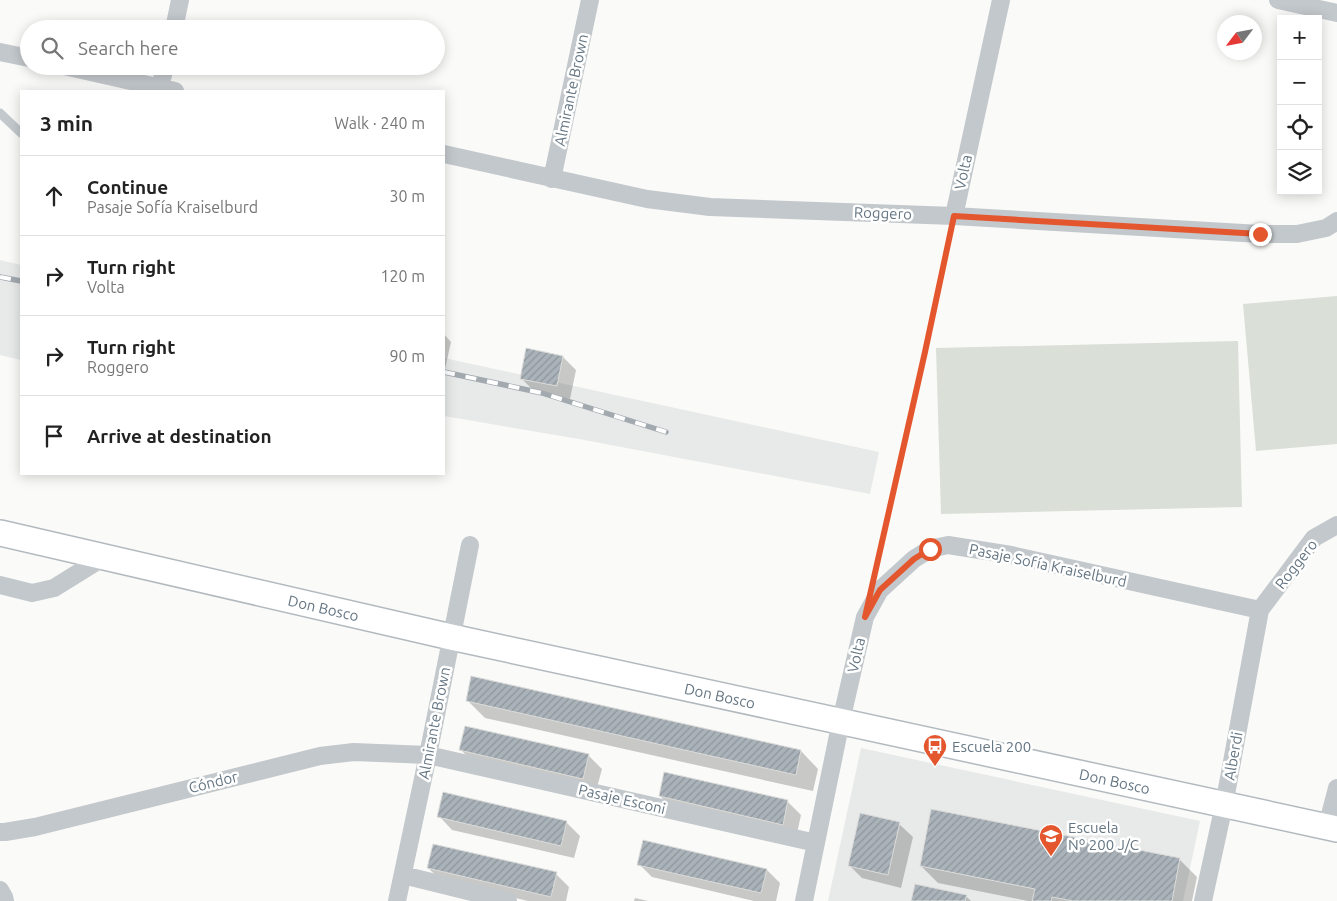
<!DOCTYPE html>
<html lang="en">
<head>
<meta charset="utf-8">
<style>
  body { margin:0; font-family:Ubuntu,sans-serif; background:#f6f6f6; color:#222 }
  .controls { position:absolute; right:15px; top:15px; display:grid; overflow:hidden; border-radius:0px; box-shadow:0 2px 12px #0003 }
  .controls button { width:45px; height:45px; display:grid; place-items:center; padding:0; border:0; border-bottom:1px solid #e0e0e0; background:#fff; color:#222; font:25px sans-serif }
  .compass { position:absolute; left:1217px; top:15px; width:45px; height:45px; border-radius:50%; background:#fff; box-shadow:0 2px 12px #0003; rotate:238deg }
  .stop { position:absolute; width:15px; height:15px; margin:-11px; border:4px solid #e4572e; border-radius:50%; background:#fff }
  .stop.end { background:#e4572e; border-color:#fff; box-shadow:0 1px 5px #0008 }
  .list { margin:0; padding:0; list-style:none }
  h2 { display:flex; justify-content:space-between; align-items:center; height:65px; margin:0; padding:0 20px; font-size:21px }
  h2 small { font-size:16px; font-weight:400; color:#767676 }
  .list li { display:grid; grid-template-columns:32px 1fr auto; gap:15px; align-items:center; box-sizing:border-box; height:80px; padding:0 20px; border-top:1px solid #e0e0e0 }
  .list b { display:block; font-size:19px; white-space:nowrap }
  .list p { margin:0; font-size:16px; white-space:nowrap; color:#767676 }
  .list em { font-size:16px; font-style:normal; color:#767676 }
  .icon { flex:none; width:28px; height:28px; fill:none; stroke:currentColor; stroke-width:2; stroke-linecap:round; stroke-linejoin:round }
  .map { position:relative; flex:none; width:1337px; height:901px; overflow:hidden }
  .search { position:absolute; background:#fff; box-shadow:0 2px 12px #0003; left:20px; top:20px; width:425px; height:55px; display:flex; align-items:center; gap:12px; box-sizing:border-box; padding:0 18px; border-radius:28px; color:#767676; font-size:19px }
  .panel { position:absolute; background:#fff; box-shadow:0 2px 12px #0003; left:20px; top:90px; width:425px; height:385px; border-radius:0px }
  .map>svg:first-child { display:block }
  .built { fill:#e8e9e9 }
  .pitch { fill:#dadfd7 }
  .shadow { fill:#0003 }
  .building { fill:url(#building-hatch); stroke:#dcdcda }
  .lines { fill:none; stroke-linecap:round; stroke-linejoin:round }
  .secondary-casing { stroke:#b3babf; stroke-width:28 }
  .path { stroke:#bbbfc2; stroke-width:3; stroke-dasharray:2.5 2.5; stroke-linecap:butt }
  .lane { stroke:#c3c8cc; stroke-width:9 }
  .street { stroke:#c3c8cc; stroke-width:18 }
  .secondary { stroke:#fff; stroke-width:25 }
  .rail-casing { stroke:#a2aab0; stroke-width:5.5 }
  .rail { stroke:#fff; stroke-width:4; stroke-dasharray:11; stroke-linecap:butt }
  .route { stroke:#e4572e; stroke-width:6 }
  .labels { text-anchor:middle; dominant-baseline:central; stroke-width:5; stroke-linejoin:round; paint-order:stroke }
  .street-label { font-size:15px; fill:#657683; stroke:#fff }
  .poi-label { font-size:15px; fill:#657683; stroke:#fff; text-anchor:start }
</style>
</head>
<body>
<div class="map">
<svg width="1337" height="901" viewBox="0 0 1337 901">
  <defs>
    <pattern id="building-hatch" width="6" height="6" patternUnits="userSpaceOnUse" patternTransform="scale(1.25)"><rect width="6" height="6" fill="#aab3b9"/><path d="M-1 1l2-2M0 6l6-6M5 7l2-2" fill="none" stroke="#8e969c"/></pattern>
  </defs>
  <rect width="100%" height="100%" fill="#fafaf8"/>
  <path class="built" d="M 0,260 L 21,265 L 21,360 L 0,355 Z
    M 444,358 L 879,452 L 870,494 L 579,439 L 444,416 Z
    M 861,748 L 1200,821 L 1183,901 L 828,901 Z"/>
  <path class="pitch" d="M 1337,296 L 1337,444 L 1256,451 L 1243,304 Z
    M 1238,341 L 1242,507 L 941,514 L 936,348 Z"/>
  <path class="shadow" d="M 444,334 L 451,342 L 445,369 L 444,369 Z
    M 563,357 L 576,370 L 570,399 L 535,392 L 522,379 Z
    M 467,700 L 801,751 L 818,769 L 813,791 L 485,718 Z
    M 461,750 L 588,755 L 602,769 L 596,791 L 474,763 Z
    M 665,773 L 788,802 L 801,815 L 796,838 L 673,809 L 660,796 Z
    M 439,816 L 566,822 L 580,836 L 574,858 L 452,830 Z
    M 899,824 L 913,837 L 901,888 L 862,878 L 849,865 Z
    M 1180,860 L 1197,877 L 1192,901 L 1028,901 L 938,883 L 921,866 Z
    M 639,864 L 767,870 L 780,883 L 776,901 L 754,901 L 652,877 Z
    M 428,868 L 556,874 L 569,887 L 566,901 L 528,901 L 442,881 Z
    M 966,896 L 971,901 L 913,901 Z
    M 635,898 L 648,901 L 634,901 Z"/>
  <path class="building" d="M 526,348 L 563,356 L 557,386 L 520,379 Z
    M 471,676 L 801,750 L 796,775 L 466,701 Z
    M 465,726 L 589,754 L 583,779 L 459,750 Z
    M 664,772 L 788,800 L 783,825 L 659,796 Z
    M 443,792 L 567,821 L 561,846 L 437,817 Z
    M 931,809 L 1180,858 L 1172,901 L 1073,901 L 1052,897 L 1051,901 L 1032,901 L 1035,889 L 920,866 Z
    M 860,813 L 900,822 L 888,875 L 848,866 Z
    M 643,840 L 767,869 L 761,893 L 637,865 Z
    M 433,844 L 557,872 L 551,897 L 427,868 Z
    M 915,884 L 967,895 L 965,901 L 911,901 Z"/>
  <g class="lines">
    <g class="secondary-casing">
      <g id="secondary">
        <path id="s1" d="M 0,533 L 451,637 L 1337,829"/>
      </g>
    </g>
    <path class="path" d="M 876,567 L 925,352 L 949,236"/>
    <path class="lane" d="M 0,113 L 21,133"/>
    <path class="street" d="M 1278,0 L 1337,13
      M 174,29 L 180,0
      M 0,52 L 29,58
      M 64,66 L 175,91
      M 160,88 L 165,66
      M 444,154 L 647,199 L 710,207 L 954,216 L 1260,234 L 1297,234 L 1326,228 L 1337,221
      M 552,179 L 590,0
      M 954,216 L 1001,0
      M 0,585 L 32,593 L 54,588 L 104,557
      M 1327,826 L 1337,788
      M 0,832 L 5,832 L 35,827 L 320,756 L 354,752 L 428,755 L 816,843
      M 403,875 L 508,901
      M 0,890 L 4,897 L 5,901
      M 397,901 L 428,755 L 470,545
      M 804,901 L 841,721 L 865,617 L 880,590 L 914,559 L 930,549 L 948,545 L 1011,555 L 1260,610
      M 1203,901 L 1224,805 L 1260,610 L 1314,538 L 1337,525"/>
    <use href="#secondary" class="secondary"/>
    <g class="rail-casing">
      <path id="rail" d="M 0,277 L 21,281
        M 444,372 L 542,393 L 666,432"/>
    </g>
    <use href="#rail" class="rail"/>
  </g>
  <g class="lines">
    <path class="route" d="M 930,549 L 914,559 L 880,590 L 865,617 L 925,352 L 954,216 L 1260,234"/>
  </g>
  <defs>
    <g id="bus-pin" transform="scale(1.25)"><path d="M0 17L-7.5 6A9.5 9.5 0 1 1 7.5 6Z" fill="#e4572e" stroke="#fff"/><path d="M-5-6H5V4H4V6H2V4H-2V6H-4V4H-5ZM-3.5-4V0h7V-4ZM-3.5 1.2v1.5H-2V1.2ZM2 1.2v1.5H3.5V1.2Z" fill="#fff"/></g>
    <g id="school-pin" transform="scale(1.25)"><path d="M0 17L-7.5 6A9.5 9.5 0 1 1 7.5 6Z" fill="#e4572e" stroke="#fff"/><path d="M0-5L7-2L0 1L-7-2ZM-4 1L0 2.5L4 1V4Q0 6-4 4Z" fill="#fff"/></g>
  </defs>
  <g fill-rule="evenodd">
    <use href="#bus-pin" x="935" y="746"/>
    <use href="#school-pin" x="1051" y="836"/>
  </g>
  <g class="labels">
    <g class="street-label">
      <text transform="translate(571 90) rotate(-78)">Almirante Brown</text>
      <text transform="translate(963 172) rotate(-78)">Volta</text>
      <text transform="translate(883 213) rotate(2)">Roggero</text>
      <text transform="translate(1296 564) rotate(-52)">Roggero</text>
      <text transform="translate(1048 565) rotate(12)">Pasaje Sofía Kraiselburd</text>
      <text stroke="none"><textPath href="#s1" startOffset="332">Don Bosco</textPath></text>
      <text transform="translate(856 655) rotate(-77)">Volta</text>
      <text stroke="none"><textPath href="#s1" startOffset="738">Don Bosco</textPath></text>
      <text transform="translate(434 723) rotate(-79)">Almirante Brown</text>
      <text transform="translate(1233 756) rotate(-80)">Alberdi</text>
      <text stroke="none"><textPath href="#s1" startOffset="1142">Don Bosco</textPath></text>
      <text transform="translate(213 782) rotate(-14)">Cóndor</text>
      <text transform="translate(622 799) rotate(13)">Pasaje Esconi</text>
    </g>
    <g class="poi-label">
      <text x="952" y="746">Escuela 200</text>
      <text x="1068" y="827">Escuela<tspan x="1068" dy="17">Nº 200 J/C</tspan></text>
    </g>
  </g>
</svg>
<div class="controls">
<button>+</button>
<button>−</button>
<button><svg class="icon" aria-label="locate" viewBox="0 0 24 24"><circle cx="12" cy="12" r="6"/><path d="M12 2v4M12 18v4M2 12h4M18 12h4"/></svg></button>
<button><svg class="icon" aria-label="layers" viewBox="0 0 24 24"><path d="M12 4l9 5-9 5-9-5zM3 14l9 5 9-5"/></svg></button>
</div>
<svg class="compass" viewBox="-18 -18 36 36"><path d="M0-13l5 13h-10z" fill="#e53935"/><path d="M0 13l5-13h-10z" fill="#767676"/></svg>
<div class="stop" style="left:930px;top:549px"></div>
<div class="stop end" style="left:1260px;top:234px"></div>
<div class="search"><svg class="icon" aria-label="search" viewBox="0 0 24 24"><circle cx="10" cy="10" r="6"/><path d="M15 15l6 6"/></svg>Search here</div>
<section class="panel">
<h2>3 min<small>Walk · 240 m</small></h2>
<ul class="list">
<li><svg class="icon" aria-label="ahead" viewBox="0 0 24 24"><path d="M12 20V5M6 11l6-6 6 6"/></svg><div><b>Continue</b><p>Pasaje Sofía Kraiselburd</p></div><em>30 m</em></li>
<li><svg class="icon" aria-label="right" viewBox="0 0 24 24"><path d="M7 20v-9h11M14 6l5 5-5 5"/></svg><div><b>Turn right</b><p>Volta</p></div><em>120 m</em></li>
<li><svg class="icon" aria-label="right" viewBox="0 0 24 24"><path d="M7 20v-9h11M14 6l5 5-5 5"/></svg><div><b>Turn right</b><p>Roggero</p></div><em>90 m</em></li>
<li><svg class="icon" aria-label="arrive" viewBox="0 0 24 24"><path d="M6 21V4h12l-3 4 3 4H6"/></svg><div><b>Arrive at destination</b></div></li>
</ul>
</section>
</div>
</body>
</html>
